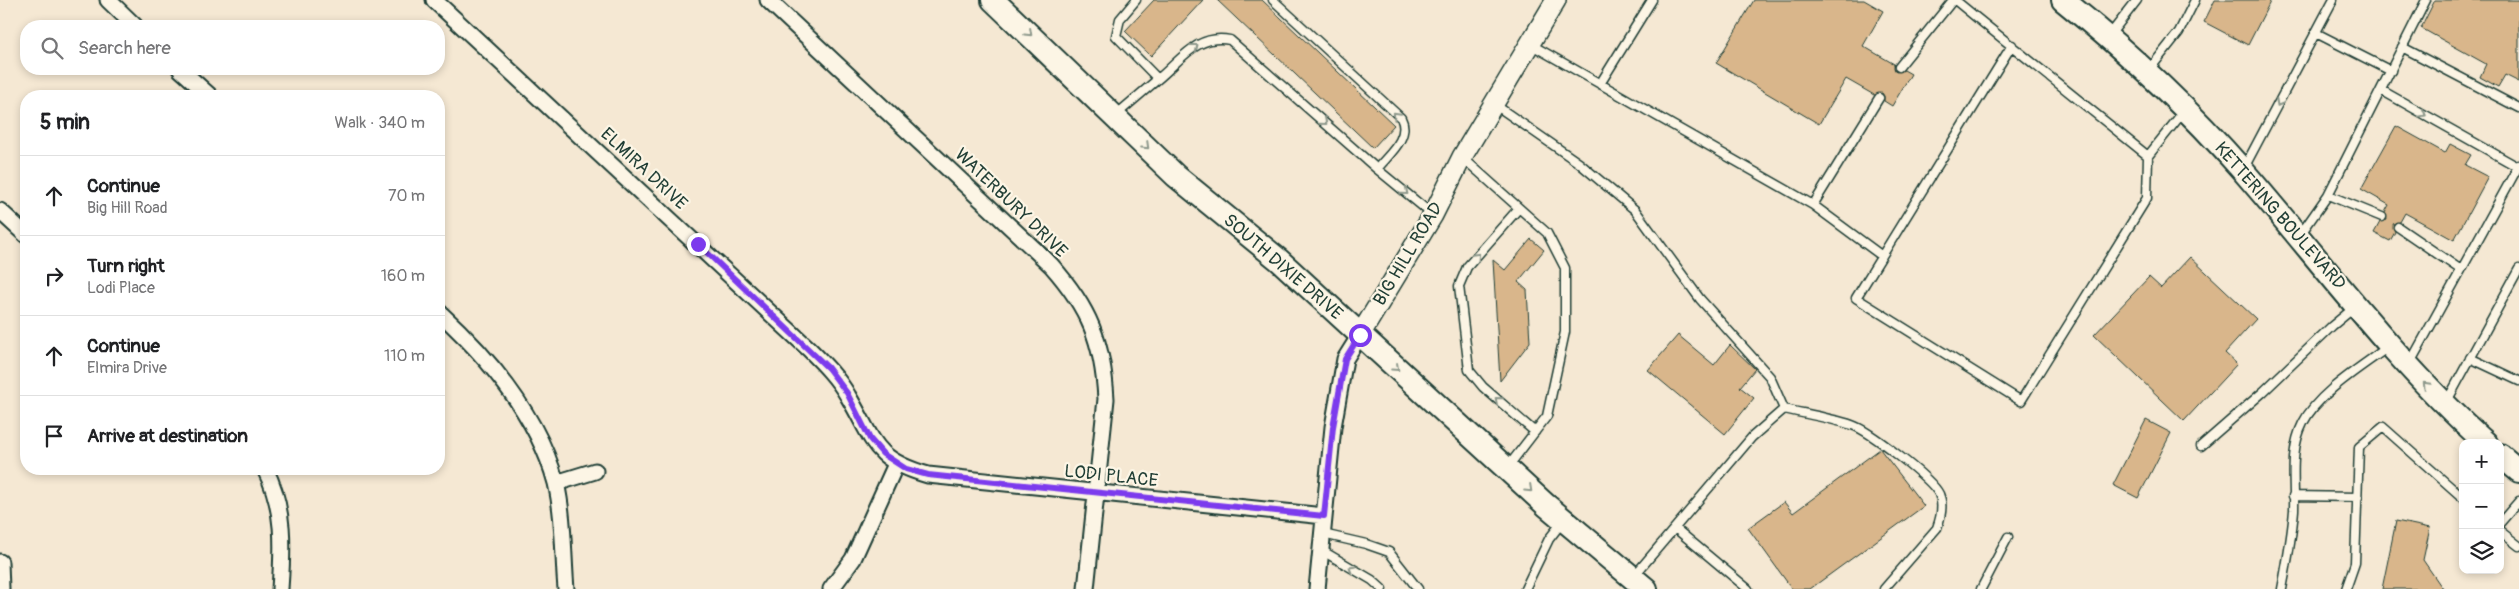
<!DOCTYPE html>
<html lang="en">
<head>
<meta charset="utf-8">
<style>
  body { margin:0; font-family:Pangolin,sans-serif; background:#f6f6f6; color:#202124 }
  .controls { position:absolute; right:15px; bottom:15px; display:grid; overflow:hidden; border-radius:10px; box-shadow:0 2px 8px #0003 }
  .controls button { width:45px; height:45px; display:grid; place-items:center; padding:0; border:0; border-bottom:1px solid #e0e0e0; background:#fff; color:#202124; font:25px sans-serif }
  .stop { position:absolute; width:15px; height:15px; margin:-11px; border:4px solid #7c3aed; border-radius:50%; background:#fff }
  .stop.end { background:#7c3aed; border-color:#fff; box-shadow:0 1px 5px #0008 }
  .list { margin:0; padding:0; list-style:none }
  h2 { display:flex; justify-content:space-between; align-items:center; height:65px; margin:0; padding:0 20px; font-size:21px }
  h2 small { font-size:16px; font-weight:400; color:#757577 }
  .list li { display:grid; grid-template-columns:32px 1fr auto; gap:15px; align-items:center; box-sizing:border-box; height:80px; padding:0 20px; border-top:1px solid #e0e0e0 }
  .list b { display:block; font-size:19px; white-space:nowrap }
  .list p { margin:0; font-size:16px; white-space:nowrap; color:#757577 }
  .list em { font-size:16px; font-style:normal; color:#757577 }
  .icon { flex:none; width:28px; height:28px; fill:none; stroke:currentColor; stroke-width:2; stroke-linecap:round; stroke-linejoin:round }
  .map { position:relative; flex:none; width:2519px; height:589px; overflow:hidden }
  .search { position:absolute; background:#fff; box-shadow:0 2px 8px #0003; left:20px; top:20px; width:425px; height:55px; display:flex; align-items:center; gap:12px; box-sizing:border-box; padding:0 18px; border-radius:20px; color:#757577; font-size:19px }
  .panel { position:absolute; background:#fff; box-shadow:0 2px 8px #0003; left:20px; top:90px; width:425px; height:385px; border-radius:20px }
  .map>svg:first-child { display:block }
  .building { fill:#d9b68b; stroke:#1f3d34 }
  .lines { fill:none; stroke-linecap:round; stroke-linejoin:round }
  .service-casing { stroke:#1f3d34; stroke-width:11 }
  .minor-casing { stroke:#1f3d34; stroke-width:19 }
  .tertiary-casing { stroke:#1f3d34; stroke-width:22 }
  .primary-casing { stroke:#1f3d34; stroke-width:26 }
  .service { stroke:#fcf5e5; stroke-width:8 }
  .minor { stroke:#fcf5e5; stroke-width:15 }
  .tertiary { stroke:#fcf5e5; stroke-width:19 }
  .primary { stroke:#fcf5e5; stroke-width:22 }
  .oneway { stroke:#8e998c }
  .route { stroke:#7c3aed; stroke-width:6 }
  .labels { text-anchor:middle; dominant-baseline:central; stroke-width:4.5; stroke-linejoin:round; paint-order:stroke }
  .street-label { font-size:18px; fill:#1f3d34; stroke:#fcf5e5 }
</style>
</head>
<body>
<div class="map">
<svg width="2519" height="589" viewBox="0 0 2519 589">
  <rect width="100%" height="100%" fill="#f5e8d3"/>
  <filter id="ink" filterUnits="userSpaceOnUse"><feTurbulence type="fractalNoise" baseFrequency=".02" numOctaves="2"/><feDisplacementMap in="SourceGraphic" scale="10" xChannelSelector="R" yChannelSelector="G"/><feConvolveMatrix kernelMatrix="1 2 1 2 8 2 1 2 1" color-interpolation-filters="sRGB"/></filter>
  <g filter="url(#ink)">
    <path class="building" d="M 1154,0 L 1203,0 L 1151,56 L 1125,31 Z
      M 1217,0 L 1262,0 L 1394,125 L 1373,148 Z
      M 1754,0 L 1864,0 L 1883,11 L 1863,46 L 1894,64 L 1896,72 L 1904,70 L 1911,74 L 1892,106 L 1884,101 L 1884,96 L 1882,93 L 1874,95 L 1846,79 L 1819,124 L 1716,63 Z
      M 2215,0 L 2271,0 L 2248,45 L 2204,22 Z
      M 2435,0 L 2519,0 L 2519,82 L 2505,75 L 2498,87 L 2480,77 L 2486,64 L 2421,28 Z
      M 2396,126 L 2445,153 L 2450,144 L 2471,155 L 2465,165 L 2488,177 L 2454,240 L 2405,213 L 2400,222 L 2393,224 L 2395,232 L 2390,241 L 2374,233 L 2380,222 L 2387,220 L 2385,212 L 2389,205 L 2361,189 Z
      M 1531,239 L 1544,250 L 1518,282 L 1527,290 L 1530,342 L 1500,381 L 1493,260 L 1505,270 Z
      M 2190,257 L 2256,319 L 2225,353 L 2237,364 L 2184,421 L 2094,335 L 2149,277 L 2161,288 Z
      M 1678,335 L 1714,365 L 1730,345 L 1755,369 L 1740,387 L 1754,398 L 1725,434 L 1648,370 Z
      M 2146,420 L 2171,433 L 2138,498 L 2113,485 Z
      M 1880,449 L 1924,506 L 1810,589 L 1792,589 L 1748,528 L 1784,502 L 1793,513 Z
      M 2396,521 L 2430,528 L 2423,560 L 2443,589 L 2382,589 Z"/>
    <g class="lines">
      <g class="service-casing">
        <path id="service" d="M 1273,0 L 1401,118 C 1411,137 1389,154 1377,169
          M 1955,0 L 1977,18 L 2148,156 L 2147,198 L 2021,401 L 1856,298 L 2012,45
          M 2316,33 L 2391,71
          M 2109,36 L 2137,0
          M 1530,44 L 1813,205 L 1879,98
          M 2402,47 L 2519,108
          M 1899,67 L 1953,0
          M 2149,70 L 2179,32 L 2195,0
          M 1158,79 C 1181,60 1198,33 1230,40 L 1377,169 L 1433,215
          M 1600,84 L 1652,0
          M 2381,90 L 2518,167
          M 1494,104 L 1579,163 L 1635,210 L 1700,299 L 1770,377 L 1784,409
          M 1117,114 L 1158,79 L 1116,36 L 1120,19 L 1136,0
          M 2148,156 L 2184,111
          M 1462,157 L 1547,233 L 1565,268 L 1565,332 L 1547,416 L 1507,468
          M 2244,168 L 2333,0
          M 2328,195 L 2426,0
          M 1813,205 L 1882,256
          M 1519,208 L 1467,267 L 1459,286 L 1469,370 L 1483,387 L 1535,432
          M 2398,227 L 2461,270
          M 2300,235 L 2328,195 L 2382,217
          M 2470,358 L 2519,381
          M 2410,363 L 2519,165
          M 2447,401 L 2519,269
          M 2201,446 L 2263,392 L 2332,326 L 2355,307
          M 2293,496 L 2358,497
          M 2500,523 L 2519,501
          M 1675,528 L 1748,589
          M 2500,531 L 2519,546
          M 1323,534 L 1366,544 L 1389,552 L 1418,589
          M 1321,550 L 1372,580 L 1382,589
          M 1634,576 L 1752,437 L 1784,409 C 1806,414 1830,418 1852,425 C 1868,430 1932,479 1939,494 C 1944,505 1941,517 1937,528 L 1884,589
          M 1525,589 L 1549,539 L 1563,521
          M 1981,589 L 2008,537
          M 2282,589 C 2287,563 2292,536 2294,510 C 2295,480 2289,451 2303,423 C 2318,393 2361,367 2388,347
          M 2346,589 L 2355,563 L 2359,447 L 2383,427 L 2463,498"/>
      </g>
      <g class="minor-casing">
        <path id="minor" d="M 108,0 L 135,26
          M 434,0 L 809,349 C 823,363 838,378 848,396 C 875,441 872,459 928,475 L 1324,516
          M 768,0 L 1051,265 C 1089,308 1103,342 1106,399 L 1086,589
          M 180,69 L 210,96
          M 0,211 L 26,235
          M 439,312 C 488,357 538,416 556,483 C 564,517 563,554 566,589
          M 265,469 C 285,508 283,547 280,589
          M 556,483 L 595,471
          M 0,562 L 1,589
          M 831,589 L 853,559 L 896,464
          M 1317,589 L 1333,427 L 1345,359 L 1360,335"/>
      </g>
      <g class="tertiary-casing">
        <path id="tertiary" d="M 1360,335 L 1433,215 L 1462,157 L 1556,0"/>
      </g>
      <g class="primary-casing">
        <path id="primary" d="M 993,0 L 1176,176 L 1279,260 L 1546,505 L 1646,589
          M 2063,0 C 2128,52 2189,109 2244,172 C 2323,263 2395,362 2486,443
          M 2500,455 L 2519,471"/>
      </g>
      <use href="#service" class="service"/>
      <use href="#minor" class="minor"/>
      <use href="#tertiary" class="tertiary"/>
      <use href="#primary" class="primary"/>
    </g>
    <defs><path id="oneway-chevron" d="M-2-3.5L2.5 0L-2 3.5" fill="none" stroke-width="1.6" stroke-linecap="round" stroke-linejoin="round" transform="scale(1.25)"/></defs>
    <g class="oneway">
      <use href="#oneway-chevron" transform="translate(1029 33) rotate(43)"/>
      <use href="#oneway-chevron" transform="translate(1195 47) rotate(-38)"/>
      <use href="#oneway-chevron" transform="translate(2279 103) rotate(118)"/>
      <use href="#oneway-chevron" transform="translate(2423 114) rotate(29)"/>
      <use href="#oneway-chevron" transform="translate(1396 115) rotate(-133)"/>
      <use href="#oneway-chevron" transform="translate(1324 122) rotate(41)"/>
      <use href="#oneway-chevron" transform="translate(1146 146) rotate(44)"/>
      <use href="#oneway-chevron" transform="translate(1405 192) rotate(39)"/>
      <use href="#oneway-chevron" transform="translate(1477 256) rotate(-47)"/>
      <use href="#oneway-chevron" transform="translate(1396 368) rotate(42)"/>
      <use href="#oneway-chevron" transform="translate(2426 385) rotate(-135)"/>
      <use href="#oneway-chevron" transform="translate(1498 400) rotate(-139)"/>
      <use href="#oneway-chevron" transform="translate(1529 489) rotate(43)"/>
      <use href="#oneway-chevron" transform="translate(1352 569) rotate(-150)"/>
    </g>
  </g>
  <g class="lines" filter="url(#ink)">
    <path class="route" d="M 698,244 L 828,368 L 847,393 L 870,439 L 883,454 L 906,469 L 928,475 L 1324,516 L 1333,427 L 1345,359 L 1360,335"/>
  </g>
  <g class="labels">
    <g class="street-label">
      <text transform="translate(644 169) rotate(43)">ELMIRA DRIVE</text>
      <text transform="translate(1011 203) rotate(44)">WATERBURY DRIVE</text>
      <text transform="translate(2280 216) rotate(49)">KETTERING BOULEVARD</text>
      <text transform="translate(1408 254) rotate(-59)">BIG HILL ROAD</text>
      <text transform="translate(1283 267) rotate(41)">SOUTH DIXIE DRIVE</text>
      <text transform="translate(1111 476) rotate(6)">LODI PLACE</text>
    </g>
  </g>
</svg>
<div class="controls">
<button>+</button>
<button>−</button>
<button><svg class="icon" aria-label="layers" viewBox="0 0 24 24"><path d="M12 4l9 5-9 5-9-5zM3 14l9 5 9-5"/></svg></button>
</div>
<div class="stop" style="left:1360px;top:335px"></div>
<div class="stop end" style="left:698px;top:244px"></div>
<div class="search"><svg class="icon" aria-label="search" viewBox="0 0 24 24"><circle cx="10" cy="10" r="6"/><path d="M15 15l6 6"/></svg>Search here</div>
<section class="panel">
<h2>5 min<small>Walk · 340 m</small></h2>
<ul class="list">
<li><svg class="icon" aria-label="ahead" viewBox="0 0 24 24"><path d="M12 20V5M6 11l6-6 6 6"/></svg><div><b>Continue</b><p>Big Hill Road</p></div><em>70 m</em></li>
<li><svg class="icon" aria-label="right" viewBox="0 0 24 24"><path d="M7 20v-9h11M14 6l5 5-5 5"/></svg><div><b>Turn right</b><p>Lodi Place</p></div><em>160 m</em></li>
<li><svg class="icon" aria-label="ahead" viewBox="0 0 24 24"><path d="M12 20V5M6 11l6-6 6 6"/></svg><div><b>Continue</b><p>Elmira Drive</p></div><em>110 m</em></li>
<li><svg class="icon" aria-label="arrive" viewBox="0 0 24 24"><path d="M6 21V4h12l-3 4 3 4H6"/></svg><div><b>Arrive at destination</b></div></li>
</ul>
</section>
</div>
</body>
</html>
